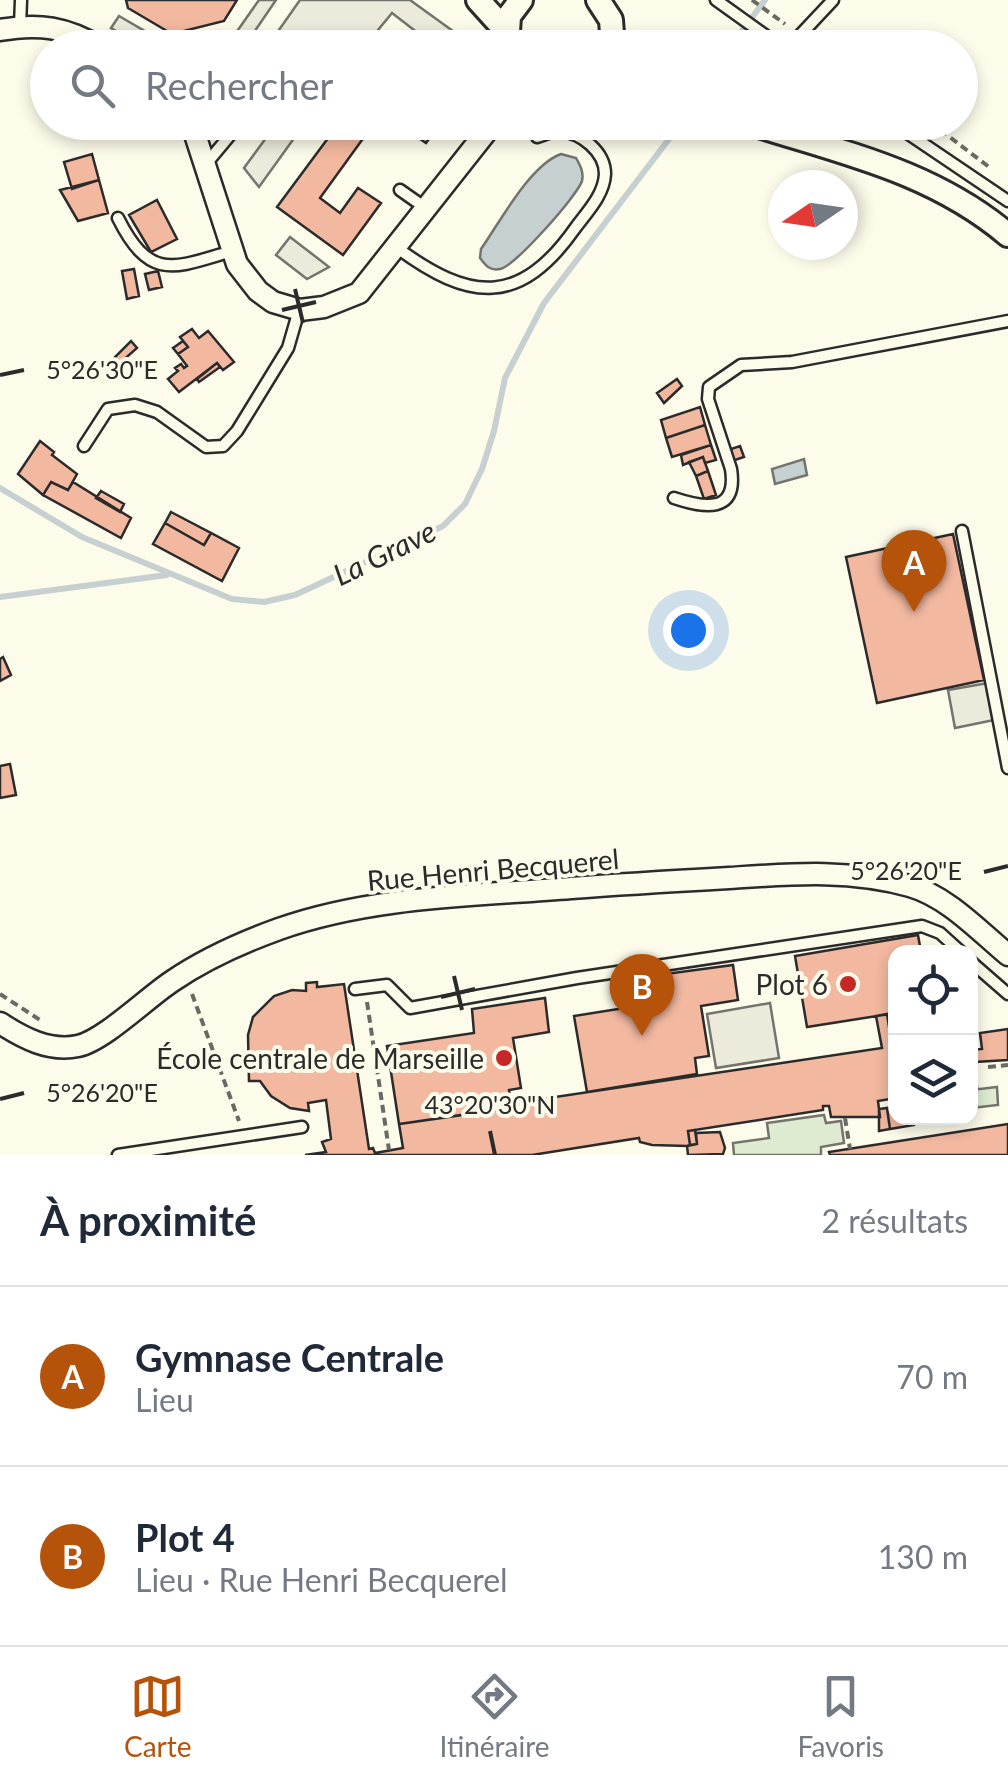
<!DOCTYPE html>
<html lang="fr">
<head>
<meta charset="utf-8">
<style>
  body { margin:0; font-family:Lato,sans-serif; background:#f2f2f3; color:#1f2937 }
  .controls { position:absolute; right:30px; bottom:30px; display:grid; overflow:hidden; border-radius:20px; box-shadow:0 5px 15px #0003 }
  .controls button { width:90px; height:90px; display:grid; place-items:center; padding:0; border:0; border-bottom:2px solid #e0e1e3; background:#fff; color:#1f2937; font:50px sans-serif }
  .compass { position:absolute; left:768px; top:170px; width:90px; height:90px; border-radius:50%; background:#fff; box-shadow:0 5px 15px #0003; rotate:257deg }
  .you { position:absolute; left:688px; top:630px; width:35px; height:35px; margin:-25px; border:8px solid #fff; border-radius:50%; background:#1a73e8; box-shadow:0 0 0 15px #1a73e833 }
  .badge { display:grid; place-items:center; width:65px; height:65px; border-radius:50%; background:#b45309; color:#fff; font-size:32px; font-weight:700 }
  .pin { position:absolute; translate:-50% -82px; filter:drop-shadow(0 2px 5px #0008) }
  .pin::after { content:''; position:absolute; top:52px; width:35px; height:30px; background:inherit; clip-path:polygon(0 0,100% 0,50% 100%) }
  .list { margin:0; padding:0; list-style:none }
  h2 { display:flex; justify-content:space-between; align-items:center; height:130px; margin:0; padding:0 40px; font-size:42px }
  h2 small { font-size:32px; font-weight:400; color:#747a83 }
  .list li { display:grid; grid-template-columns:65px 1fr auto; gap:30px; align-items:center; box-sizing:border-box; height:180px; padding:0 40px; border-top:2px solid #e0e1e3 }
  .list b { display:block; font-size:38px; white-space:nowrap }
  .list p { margin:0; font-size:32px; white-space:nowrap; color:#747a83 }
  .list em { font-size:32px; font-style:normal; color:#747a83 }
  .icon { flex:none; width:55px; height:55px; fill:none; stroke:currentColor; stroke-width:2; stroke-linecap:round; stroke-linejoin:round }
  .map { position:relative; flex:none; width:1008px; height:1155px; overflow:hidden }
  .search { position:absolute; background:#fff; box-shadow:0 5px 15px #0003; left:30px; right:30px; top:30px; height:110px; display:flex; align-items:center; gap:25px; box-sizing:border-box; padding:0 35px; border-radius:55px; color:#747a83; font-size:38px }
  .sheet { height:490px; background:#fff }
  nav { display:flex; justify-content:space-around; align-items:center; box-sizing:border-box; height:140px; border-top:2px solid #e0e1e3; background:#fff; font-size:28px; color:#747a83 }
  nav a { display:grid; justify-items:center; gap:5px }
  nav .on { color:#b45309 }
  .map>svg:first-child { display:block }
  .green { fill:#deebd1; stroke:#74746e; stroke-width:2.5 }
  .parking { fill:#eceadb; stroke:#74746e; stroke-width:2.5 }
  .water { fill:#c7d0d0; stroke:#74746e; stroke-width:2.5 }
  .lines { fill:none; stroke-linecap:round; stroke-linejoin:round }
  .stream { stroke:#c7d0d0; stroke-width:6 }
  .building { fill:#f2b8a0; stroke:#2b2b2b; stroke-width:2.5 }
  .service-casing { stroke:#2b2b2b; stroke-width:15 }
  .minor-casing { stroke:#2b2b2b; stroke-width:25 }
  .tertiary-casing { stroke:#2b2b2b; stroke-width:28 }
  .path { stroke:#6a6964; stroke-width:4; stroke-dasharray:8 5; stroke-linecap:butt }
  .service { stroke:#fdfbea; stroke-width:10 }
  .minor { stroke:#fdfbea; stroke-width:20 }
  .tertiary { stroke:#fdfbea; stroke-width:22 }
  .ticks { fill:none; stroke:#2b2b2b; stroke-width:4 }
  .poi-dot { fill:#c62828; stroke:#fdfbea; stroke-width:4 }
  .labels { text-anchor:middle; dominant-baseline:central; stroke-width:8; stroke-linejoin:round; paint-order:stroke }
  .street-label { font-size:28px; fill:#2b2b2b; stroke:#fdfbea }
  .poi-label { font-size:28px; fill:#2b2b2b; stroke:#fdfbea; text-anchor:end }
  .water-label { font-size:30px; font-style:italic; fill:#2b2b2b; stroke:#fdfbea }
  .ticks-label { font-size:25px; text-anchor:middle; fill:#2b2b2b; stroke:#fdfbea; stroke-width:8; stroke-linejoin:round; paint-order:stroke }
</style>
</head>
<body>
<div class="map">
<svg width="1008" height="1155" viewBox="0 0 1008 1155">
  <rect width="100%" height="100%" fill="#fdfbea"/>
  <path class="green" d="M 997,1087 L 998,1105 L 971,1108 L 971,1090 Z
    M 824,1115 L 826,1123 L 841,1121 L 844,1143 L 821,1147 L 821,1155 L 734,1155 L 733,1143 L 769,1138 L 767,1123 Z"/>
  <path class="parking" d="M 259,0 L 276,0 L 244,47 L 226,47 Z
    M 300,0 L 410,0 L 475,47 L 436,47 L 392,13 L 364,47 L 267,47 Z
    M 119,16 L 160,40 L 155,47 L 144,47 L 111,28 Z
    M 277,123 L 305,123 L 259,187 L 244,168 Z
    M 290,237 L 329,267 L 307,279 L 276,255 Z
    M 988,683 L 994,720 L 955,728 L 948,690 Z
    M 770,1003 L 779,1058 L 716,1068 L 707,1014 Z"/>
  <path class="water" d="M 561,154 L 576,158 C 580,165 584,172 582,181 C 577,196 515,266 500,269 C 490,271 486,266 480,258 L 481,249 C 500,222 530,165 561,154 Z
    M 804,459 L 807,475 L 775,484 L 772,469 Z"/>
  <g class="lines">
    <path class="stream" d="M 729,48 L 765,0
      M 0,488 L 82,537 L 232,599 L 264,602 L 295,595 L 443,526 L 465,504 L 482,469 L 494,431 L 505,378 L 544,303 L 682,122
      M 0,597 L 167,575"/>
  </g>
  <path class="building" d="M 126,0 L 237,0 L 224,21 L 172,34 L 128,8 Z
    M 340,122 L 375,122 L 320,198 L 340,213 L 358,188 L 381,203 L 343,255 L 277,207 Z
    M 408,122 L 441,122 L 426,143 L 404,128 Z
    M 92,154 L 99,180 L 72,189 L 64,162 Z
    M 99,180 L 108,213 L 78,221 L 60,190 Z
    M 157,200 L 177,239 L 151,252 L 129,215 Z
    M 134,269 L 139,296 L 127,299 L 122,271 Z
    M 158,271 L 162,287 L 149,290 L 145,274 Z
    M 192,329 L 199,338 L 208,331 L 234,362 L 223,370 L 217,363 L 179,392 L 168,379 L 178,371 L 175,368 L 181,364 L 184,368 L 187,366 L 178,354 L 188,347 L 180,337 Z
    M 131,341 L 137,348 L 119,364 L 114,358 Z
    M 183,341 L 188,347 L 178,354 L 173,348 Z
    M 217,363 L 220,367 L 199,382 L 197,379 Z
    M 677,379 L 682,386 L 664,403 L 657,393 Z
    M 700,407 L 705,425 L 666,438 L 661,420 Z
    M 705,425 L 711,445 L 672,457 L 666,438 Z
    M 40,441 L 54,452 L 52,455 L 77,474 L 68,490 L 51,482 L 43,495 L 18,474 Z
    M 711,445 L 716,460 L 705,463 L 703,457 L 683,465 L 681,455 Z
    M 740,446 L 744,457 L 732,461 L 728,450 Z
    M 703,457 L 708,471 L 696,476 L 689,462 Z
    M 708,471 L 716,495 L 704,499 L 696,476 Z
    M 51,482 L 68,490 L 73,482 L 131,518 L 121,538 L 43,495 Z
    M 101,491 L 124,504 L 120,512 L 96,498 Z
    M 171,512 L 211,533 L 204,545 L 165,523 Z
    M 165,523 L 204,545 L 211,533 L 239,548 L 222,581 L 153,544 Z
    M 953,534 L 984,680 L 877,703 L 846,557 Z
    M 3,657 L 11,675 L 0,681 L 0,659 Z
    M 10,764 L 16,795 L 0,798 L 0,766 Z
    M 918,935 L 921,952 L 896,952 L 896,1013 L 807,1027 L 795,956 Z
    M 733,965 L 738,1000 L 701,1006 L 709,1056 L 695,1058 L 697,1074 L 587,1092 L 574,1016 L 662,1002 L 658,975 Z
    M 317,982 L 317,987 L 344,984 L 369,1149 L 373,1148 L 375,1153 L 403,1148 L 399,1124 L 516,1107 L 515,1103 L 882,1048 L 876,1016 L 887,1014 L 892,1046 L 896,1046 L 896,1098 L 878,1101 L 880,1117 L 831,1117 L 829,1106 L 823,1106 L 823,1110 L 688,1131 L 690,1145 L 687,1146 L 652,1145 L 640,1142 L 639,1138 L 532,1155 L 305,1155 L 326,1152 L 322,1142 L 331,1139 L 326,1100 L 308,1103 L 309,1111 L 290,1108 L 271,1096 L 260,1081 L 249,1081 L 248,1035 L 253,1017 L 274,996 L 292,990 L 306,991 L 306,983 Z
    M 545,998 L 549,1032 L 513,1038 L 521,1088 L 509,1090 L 511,1108 L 399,1124 L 387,1046 L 474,1033 L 472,1009 Z
    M 1008,1029 L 1008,1060 L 975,1062 L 977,1087 L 970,1088 L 970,1037 L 972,1050 L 982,1049 L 980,1033 Z
    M 896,1107 L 896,1118 L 915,1118 L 914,1125 L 890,1129 L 887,1108 Z
    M 887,1108 L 890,1129 L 879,1131 L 879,1109 Z
    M 1008,1124 L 1008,1155 L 830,1155 L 829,1152 Z
    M 695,1130 L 697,1144 L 690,1145 L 688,1131 Z
    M 720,1132 L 725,1148 L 723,1154 L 688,1155 L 687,1146 L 697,1144 L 696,1133 Z"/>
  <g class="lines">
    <g class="service-casing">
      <path id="service" d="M 716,0 L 783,48
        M 20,26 L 21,0
        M 788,48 L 833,0
        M 891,122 L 1008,201
        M 206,164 L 241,122
        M 400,190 L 427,209
        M 118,218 C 150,282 174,268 232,251
        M 396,247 C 470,302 520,307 576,227 C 587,212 604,195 605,174 C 605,152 581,132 559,131 C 552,131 544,135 537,137
        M 84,446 L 108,409 L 135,405 L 157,412 L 206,447 L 223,446 L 237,431 L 288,348 L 299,310
        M 674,498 C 704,508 738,514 731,469 L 708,399 L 709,387 L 741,365 L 792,362 L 1008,321
        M 962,531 L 1008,768
        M 970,961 L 1008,994
        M 355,989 L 387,985 L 410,1008 L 577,978 L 922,926 L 940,933 L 961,952
        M 118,1155 L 302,1127"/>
    </g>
    <g class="minor-casing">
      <path id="minor" d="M 0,30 C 39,23 66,27 101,48
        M 191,122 L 237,264 L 258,291 L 273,302 L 300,310 L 324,307 L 359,293 L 494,122
        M 0,1023 C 23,1038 49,1052 78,1046 C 103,1041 147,998 171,982 C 203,960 243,942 279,929 C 372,896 474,896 571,888 C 624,884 676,881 729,878 C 791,874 849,869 910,886 C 948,897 978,930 1008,955"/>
    </g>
    <g class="tertiary-casing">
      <path id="tertiary" d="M 478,0 L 506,31
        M 598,0 L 611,20 L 613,48
        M 507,48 L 509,16 L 521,0
        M 746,122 C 839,152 931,170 1008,235"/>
    </g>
    <path class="path" d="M 752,0 L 785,24
      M 815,42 L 824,48
      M 863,122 L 880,135
      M 930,122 L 989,167
      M 0,994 L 40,1020
      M 192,994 L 239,1121
      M 367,1002 L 389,1150
      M 988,1067 L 1008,1065
      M 845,1118 L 850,1149"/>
    <use href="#service" class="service"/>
    <use href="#minor" class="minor"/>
    <use href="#tertiary" class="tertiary"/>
  </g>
  <path class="ticks" d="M 295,289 L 303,323M 282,310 L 316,302M 0,375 L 24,370M 984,872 L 1008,866M 454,976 L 462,1010M 441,997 L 475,989M 0,1099 L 24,1093M 490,1131 L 495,1155"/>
  <g class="poi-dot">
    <circle cx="848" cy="984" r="10"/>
    <circle cx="504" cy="1058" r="10"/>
  </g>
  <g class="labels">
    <g class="street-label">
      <text transform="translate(493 869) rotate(-5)">Rue Henri Becquerel</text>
    </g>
    <g class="poi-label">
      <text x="828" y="984">Plot 6</text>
      <text x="484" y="1058">École centrale de Marseille</text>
    </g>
    <g class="water-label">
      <text transform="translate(384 552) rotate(-26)">La Grave</text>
    </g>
  </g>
  <g class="ticks-label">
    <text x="102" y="379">5°26'30"E</text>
    <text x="906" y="880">5°26'20"E</text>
    <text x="102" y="1102">5°26'20"E</text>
    <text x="490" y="1114">43°20'30"N</text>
  </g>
</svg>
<div class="controls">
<button><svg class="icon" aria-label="locate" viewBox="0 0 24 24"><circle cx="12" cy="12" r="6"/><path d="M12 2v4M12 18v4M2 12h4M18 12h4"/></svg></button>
<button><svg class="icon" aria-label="layers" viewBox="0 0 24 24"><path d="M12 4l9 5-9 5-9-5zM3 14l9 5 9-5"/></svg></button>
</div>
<svg class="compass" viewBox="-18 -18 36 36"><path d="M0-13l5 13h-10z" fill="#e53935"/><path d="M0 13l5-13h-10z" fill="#747a83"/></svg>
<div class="you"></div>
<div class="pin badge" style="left:914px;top:612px">A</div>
<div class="pin badge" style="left:642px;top:1036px">B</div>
<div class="search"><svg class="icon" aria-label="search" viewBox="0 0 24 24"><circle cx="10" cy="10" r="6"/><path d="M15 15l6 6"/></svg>Rechercher</div>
</div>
<section class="sheet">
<h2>À proximité<small>2 résultats</small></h2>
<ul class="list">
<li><span class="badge">A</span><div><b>Gymnase Centrale</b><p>Lieu</p></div><em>70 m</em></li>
<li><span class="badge">B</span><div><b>Plot 4</b><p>Lieu · Rue Henri Becquerel</p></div><em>130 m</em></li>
</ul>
</section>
<nav>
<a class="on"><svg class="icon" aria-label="map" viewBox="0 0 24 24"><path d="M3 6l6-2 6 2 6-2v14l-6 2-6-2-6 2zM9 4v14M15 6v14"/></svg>Carte</a>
<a><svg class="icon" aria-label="directions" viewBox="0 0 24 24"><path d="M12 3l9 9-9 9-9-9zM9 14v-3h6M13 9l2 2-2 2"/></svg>Itinéraire</a>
<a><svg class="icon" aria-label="saved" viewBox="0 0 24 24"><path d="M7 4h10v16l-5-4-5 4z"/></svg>Favoris</a>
</nav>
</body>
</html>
